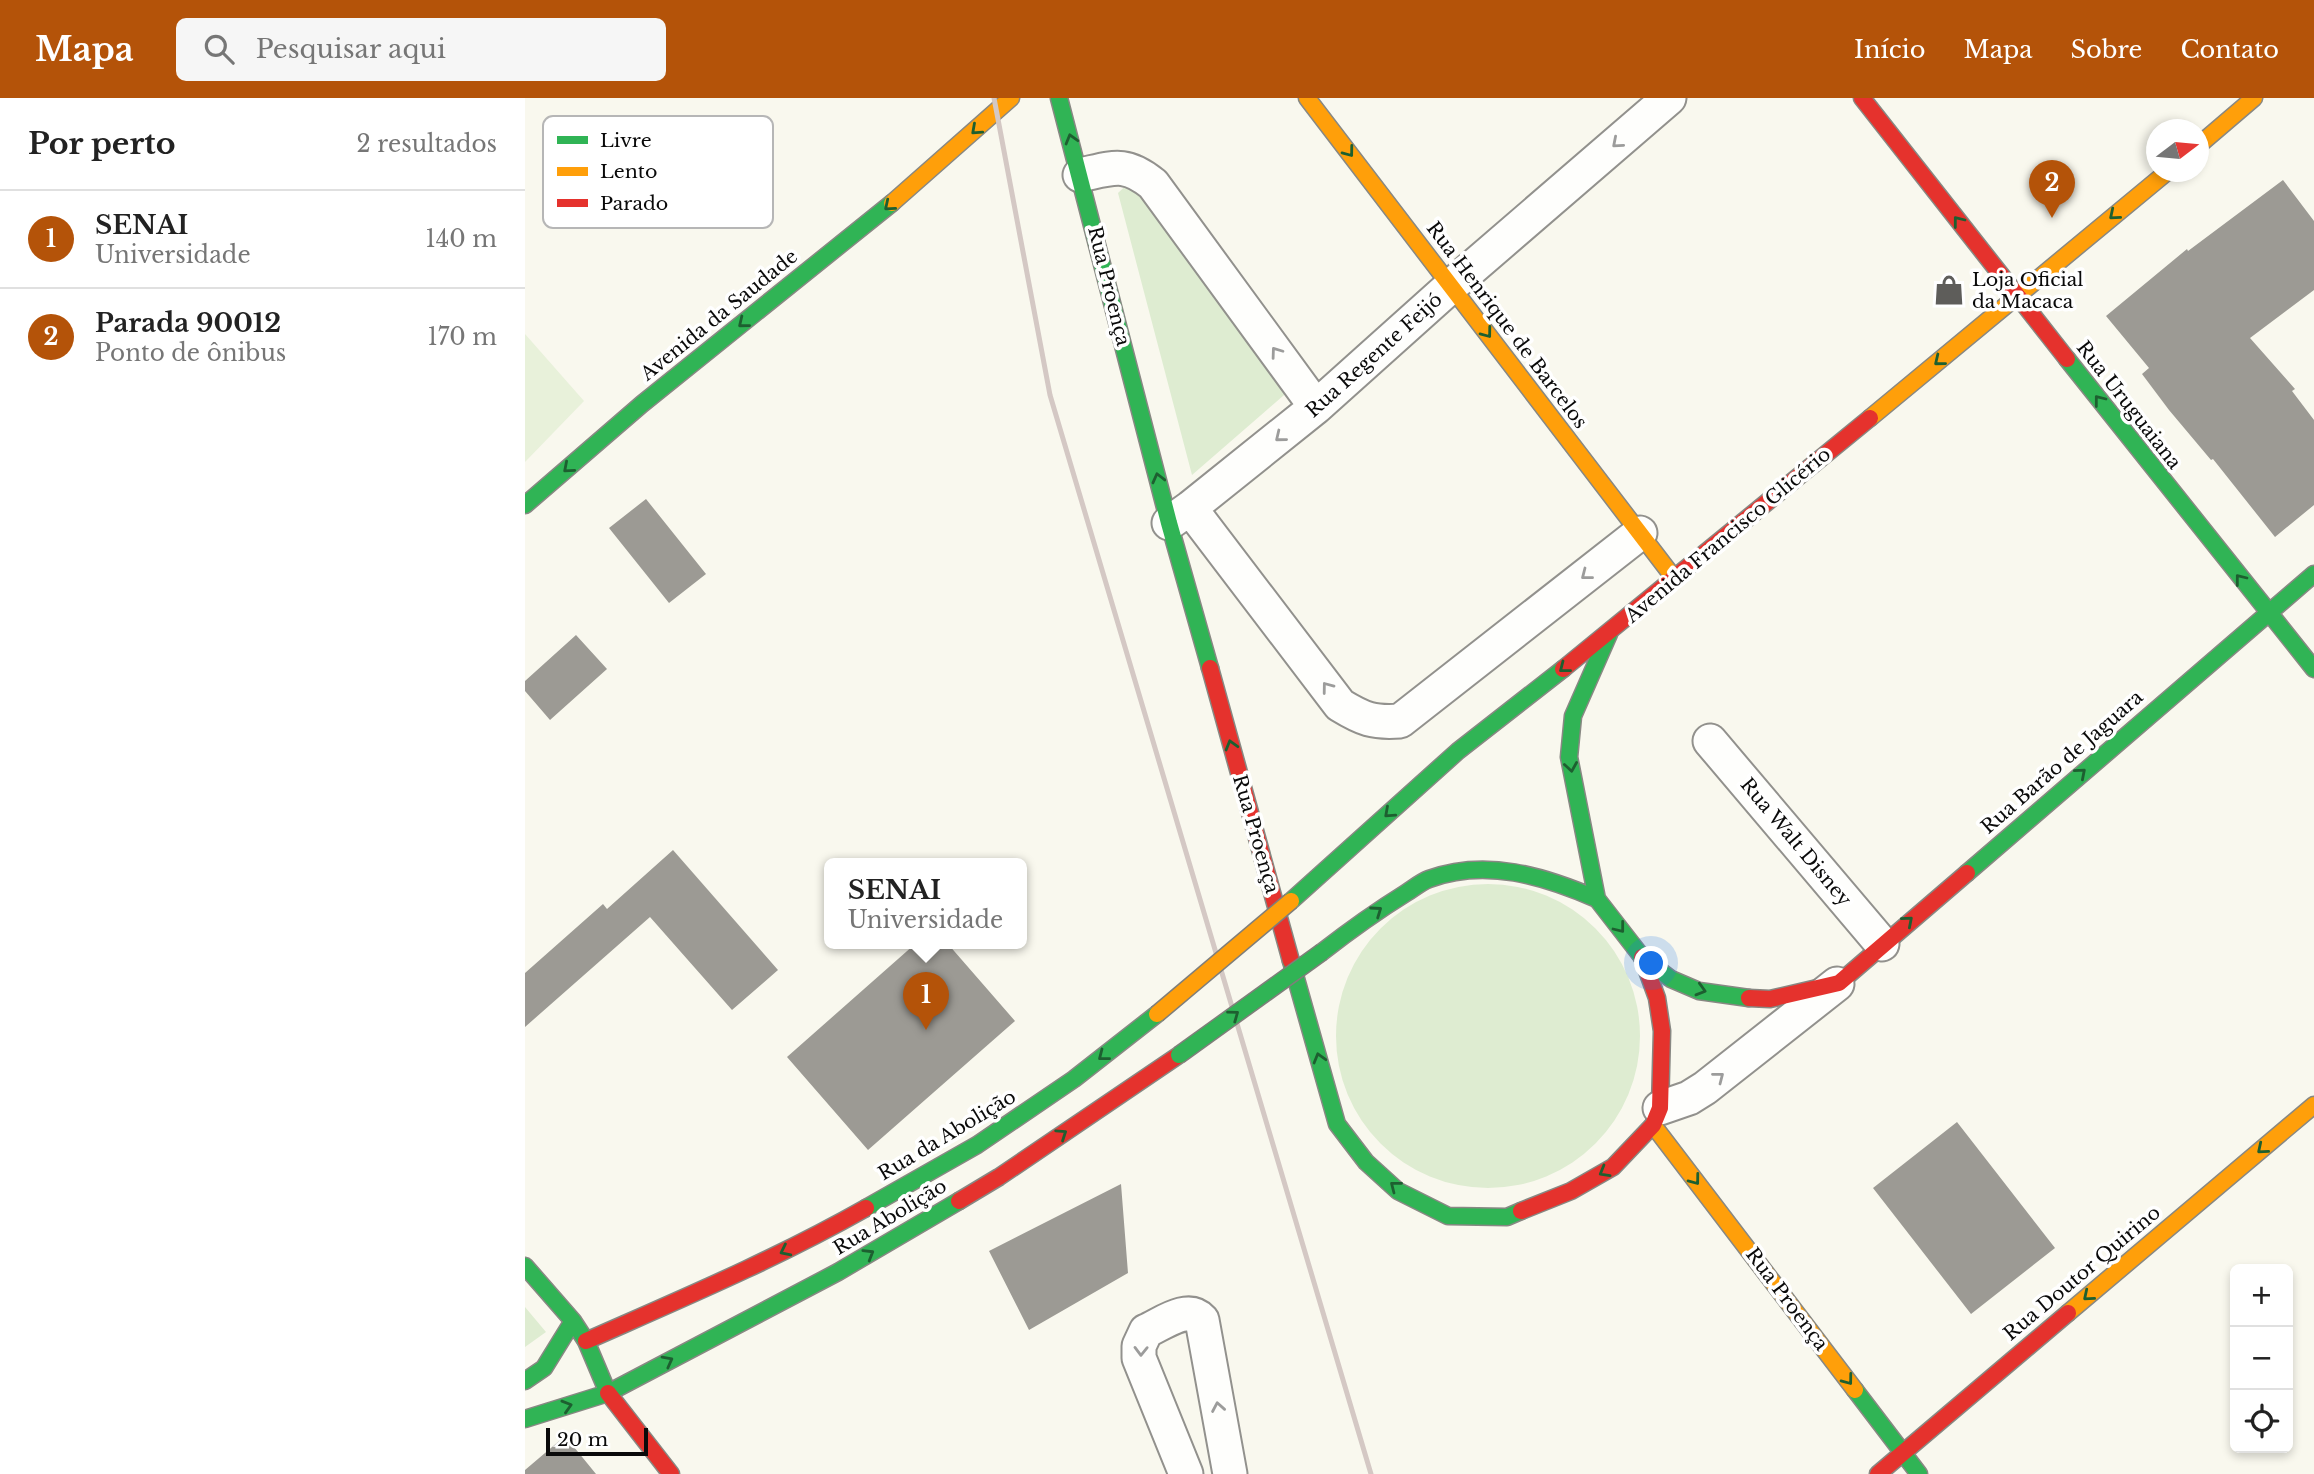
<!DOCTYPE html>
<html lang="pt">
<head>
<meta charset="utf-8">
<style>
  body { margin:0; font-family:"Libre Baskerville",serif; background:#f6f6f6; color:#222 }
  .controls { position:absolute; right:21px; bottom:21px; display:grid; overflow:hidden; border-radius:10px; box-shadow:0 4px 10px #0003 }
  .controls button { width:63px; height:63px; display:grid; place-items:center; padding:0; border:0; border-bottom:2px solid #e0e0e0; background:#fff; color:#222; font:35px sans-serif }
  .compass { position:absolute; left:1621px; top:21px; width:63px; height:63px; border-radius:50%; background:#fff; box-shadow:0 4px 10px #0003; rotate:74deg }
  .scale { position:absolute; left:21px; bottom:18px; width:102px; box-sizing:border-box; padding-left:7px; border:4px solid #0a0a0a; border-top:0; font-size:19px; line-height:24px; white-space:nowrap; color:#0a0a0a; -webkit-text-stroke:5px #fff; paint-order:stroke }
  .you { position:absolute; left:1127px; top:866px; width:24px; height:24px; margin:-18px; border:5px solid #fff; border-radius:50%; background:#1a73e8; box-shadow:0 0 0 10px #1a73e833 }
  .badge { display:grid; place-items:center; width:46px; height:46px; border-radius:50%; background:#b45309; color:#fff; font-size:23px; font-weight:700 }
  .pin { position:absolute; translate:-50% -58px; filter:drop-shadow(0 2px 4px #0008) }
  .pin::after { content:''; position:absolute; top:37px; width:24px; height:21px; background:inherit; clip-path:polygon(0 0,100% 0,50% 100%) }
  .popup { position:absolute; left:299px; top:760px; width:203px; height:91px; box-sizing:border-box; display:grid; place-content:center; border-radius:10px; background:#fff; filter:drop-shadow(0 2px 5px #0005); font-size:23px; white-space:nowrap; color:#767676 }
  .popup b { font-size:26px; color:#222 }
  .popup::after { content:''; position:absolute; left:50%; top:100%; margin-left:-14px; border:14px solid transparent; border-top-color:#fff }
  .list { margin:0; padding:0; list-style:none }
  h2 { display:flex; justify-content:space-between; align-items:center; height:91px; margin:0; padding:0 28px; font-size:30px }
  h2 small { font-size:23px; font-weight:400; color:#767676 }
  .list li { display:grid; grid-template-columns:46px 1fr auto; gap:21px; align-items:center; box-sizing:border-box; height:98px; padding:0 28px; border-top:2px solid #e0e0e0 }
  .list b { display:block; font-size:26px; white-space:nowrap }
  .list p { margin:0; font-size:23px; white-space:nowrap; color:#767676 }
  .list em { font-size:23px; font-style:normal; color:#767676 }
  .icon { flex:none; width:38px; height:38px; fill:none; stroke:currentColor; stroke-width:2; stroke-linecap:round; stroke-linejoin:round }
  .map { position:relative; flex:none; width:1789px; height:1376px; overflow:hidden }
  header { display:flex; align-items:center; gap:42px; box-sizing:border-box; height:98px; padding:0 35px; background:#b45309; color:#fff }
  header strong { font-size:33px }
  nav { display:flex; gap:38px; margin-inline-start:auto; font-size:24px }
  .search { width:490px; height:63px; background:#f6f6f6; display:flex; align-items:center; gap:18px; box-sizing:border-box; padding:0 24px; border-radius:10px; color:#767676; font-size:26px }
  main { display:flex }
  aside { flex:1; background:#fff }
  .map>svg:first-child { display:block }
  .green { fill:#deecd1 }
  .pitch { fill:#e8f1da }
  .building { fill:#9c9a94 }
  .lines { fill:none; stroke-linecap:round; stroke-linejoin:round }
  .street-casing { stroke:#92918d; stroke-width:37 }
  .fast-casing { stroke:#888883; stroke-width:19 }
  .slow-casing { stroke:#888883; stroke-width:19 }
  .jam-casing { stroke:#888883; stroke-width:19 }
  .street { stroke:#fefefc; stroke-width:33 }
  .fast { stroke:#30b455; stroke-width:16 }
  .slow { stroke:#ff9f0a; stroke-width:16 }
  .jam { stroke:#e5322d; stroke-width:16 }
  .rail { stroke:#d4c8c4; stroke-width:5 }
  .fast-bridge-casing { stroke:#7f7e7a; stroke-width:19; stroke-linecap:butt }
  .slow-bridge-casing { stroke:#7f7e7a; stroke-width:19; stroke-linecap:butt }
  .fast-bridge { stroke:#30b455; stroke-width:16 }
  .slow-bridge { stroke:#ff9f0a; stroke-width:16 }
  .oneway { stroke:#1d5f30 }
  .oneway2 { stroke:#9c9c9b }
  .labels { text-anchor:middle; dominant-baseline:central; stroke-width:7; stroke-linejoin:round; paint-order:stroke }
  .poi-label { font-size:19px; fill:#0a0a0a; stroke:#fff; text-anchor:start }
  .street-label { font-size:19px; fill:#0a0a0a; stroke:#fff }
  .key { fill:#fff; stroke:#b6b6b6; stroke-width:2 }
  .key-label { font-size:19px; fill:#0a0a0a }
</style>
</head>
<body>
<header>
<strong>Mapa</strong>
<div class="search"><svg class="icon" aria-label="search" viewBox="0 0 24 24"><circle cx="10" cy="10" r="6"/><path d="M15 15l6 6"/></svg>Pesquisar aqui</div>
<nav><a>Início</a><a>Mapa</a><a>Sobre</a><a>Contato</a></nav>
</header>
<main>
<aside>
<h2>Por perto<small>2 resultados</small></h2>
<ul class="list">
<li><span class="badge">1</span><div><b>SENAI</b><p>Universidade</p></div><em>140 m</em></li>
<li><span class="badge">2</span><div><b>Parada 90012</b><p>Ponto de ônibus</p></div><em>170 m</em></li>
</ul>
</aside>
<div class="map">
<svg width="1789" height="1376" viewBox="0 0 1789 1376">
  <rect width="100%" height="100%" fill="#f9f8ee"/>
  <path class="green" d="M 610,79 L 766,291 L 667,377 L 593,95 Z
    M811 938a152 152 0 1 1 304 0a152 152 0 1 1-304 0Z
    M 0,1209 L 21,1234 L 0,1249 Z"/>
  <path class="pitch" d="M 0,236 L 59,303 L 0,364 Z"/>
  <path class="building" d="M 1758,82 L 1789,123 L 1789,192 L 1725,240 L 1770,291 L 1767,293 L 1789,322 L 1789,407 L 1750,439 L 1688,361 L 1686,362 L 1644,312 L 1617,276 L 1624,270 L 1581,218 L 1662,151 L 1663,153 Z
    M 121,401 L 181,476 L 144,505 L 84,430 Z
    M 51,537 L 82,571 L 25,622 L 0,593 L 0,583 Z
    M 148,752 L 253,872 L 207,912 L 125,819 L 0,929 L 0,875 L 78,806 L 82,811 Z
    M 390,846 L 423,846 L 490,923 L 343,1052 L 262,959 Z
    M 1432,1024 L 1530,1150 L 1446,1216 L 1348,1090 Z
    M 596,1086 L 603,1175 L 504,1232 L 464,1153 Z
    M 40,1338 L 71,1376 L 0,1376 L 0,1372 Z"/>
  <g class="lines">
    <g class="street-casing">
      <path id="street" d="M 555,77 C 588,70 600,63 628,86 L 791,309
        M 665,410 L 815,607 C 838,621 848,625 875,623 L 1115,435
        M 644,425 L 665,410 L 791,309 L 926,188 L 1144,0
        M 1185,643 L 1357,846
        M 1135,1010 L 1164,1000 L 1180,990 L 1312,886
        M 661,1376 L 614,1260 L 614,1248 L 621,1233 C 637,1226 663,1206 677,1222 L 705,1376"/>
    </g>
    <g class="fast-casing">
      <path id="fast" d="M 534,0 L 644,425 L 685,570
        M 1542,261 L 1789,571
        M 0,407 L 117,306 L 367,105
        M 1084,536 L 1048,618 L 1044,659 L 1072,801 L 1117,859 L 1146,881 L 1174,893 L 1224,900
        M 1442,775 L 1789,476
        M 766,803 L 933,653 L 1038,571
        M 797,854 C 824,833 852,813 881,795 C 889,790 896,784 904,781 C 961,760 1019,778 1072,801
        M 766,863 L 812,1026 L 841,1064 L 873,1093 L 923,1118 L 982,1119 L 996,1113
        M 341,1110 L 452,1047 L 549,981 L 632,916
        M 0,1168 L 48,1223 L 61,1243 L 83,1295
        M 0,1283 L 19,1270 L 48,1223
        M 1330,1292 L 1394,1376
        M 0,1321 L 83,1295 L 313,1174 L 434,1103"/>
    </g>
    <g class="slow-casing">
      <path id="slow" d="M 782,0 L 1149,480
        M 1674,47 L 1729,0
        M 367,105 L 486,0
        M 1345,320 L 1642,74
        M 1128,1027 L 1330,1292
        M 1543,1215 L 1789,1007"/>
    </g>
    <g class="jam-casing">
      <path id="jam" d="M 1337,0 L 1542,261
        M 685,570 L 766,863
        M 1038,571 L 1345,320
        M 1224,900 L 1245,901 L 1314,885 L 1442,775
        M 434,1103 L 474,1079 L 654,957
        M 996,1113 L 1046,1093 L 1088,1069 L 1128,1027 L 1135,1010 L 1137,933 L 1132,900 L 1117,859
        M 61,1243 C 156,1201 251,1161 341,1110
        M 83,1295 L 146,1376
        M 1353,1376 L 1543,1215"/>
    </g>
    <use href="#street" class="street"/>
    <use href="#fast" class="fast"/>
    <use href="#slow" class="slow"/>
    <use href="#jam" class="jam"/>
    <path class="rail" d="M 469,0 L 525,297 L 846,1376"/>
    <g class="fast-bridge-casing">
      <path id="fast-bridge" d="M 654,957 L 797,854"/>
    </g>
    <g class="slow-bridge-casing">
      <path id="slow-bridge" d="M 632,916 L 766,803"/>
    </g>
    <use href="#fast-bridge" class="fast-bridge"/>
    <use href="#slow-bridge" class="slow-bridge"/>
  </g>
  <defs><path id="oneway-chevron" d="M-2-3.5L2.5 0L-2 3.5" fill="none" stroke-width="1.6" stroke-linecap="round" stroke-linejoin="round" transform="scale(1.75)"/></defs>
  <g class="oneway">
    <use href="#oneway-chevron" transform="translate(451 32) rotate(138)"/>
    <use href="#oneway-chevron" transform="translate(546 41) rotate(-106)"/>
    <use href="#oneway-chevron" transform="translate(824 54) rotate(53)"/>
    <use href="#oneway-chevron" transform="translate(364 108) rotate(140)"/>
    <use href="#oneway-chevron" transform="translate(1589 117) rotate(140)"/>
    <use href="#oneway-chevron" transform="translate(1433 123) rotate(-128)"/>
    <use href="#oneway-chevron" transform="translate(218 225) rotate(141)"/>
    <use href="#oneway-chevron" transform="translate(962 235) rotate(53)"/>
    <use href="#oneway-chevron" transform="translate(1414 263) rotate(141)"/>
    <use href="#oneway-chevron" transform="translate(1574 302) rotate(-128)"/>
    <use href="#oneway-chevron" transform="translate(43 370) rotate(139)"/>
    <use href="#oneway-chevron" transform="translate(633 380) rotate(-104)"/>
    <use href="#oneway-chevron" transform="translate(1715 481) rotate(-128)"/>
    <use href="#oneway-chevron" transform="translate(1039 570) rotate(142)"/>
    <use href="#oneway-chevron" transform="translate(706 647) rotate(-106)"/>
    <use href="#oneway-chevron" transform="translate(1046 669) rotate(81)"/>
    <use href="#oneway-chevron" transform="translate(1556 675) rotate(-41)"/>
    <use href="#oneway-chevron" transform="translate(864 715) rotate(138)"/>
    <use href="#oneway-chevron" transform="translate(852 813) rotate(-35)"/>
    <use href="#oneway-chevron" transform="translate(1383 823) rotate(-41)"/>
    <use href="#oneway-chevron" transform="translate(1095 830) rotate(52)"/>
    <use href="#oneway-chevron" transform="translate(1176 892) rotate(16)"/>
    <use href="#oneway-chevron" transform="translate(709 917) rotate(-36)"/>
    <use href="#oneway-chevron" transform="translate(578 958) rotate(142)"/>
    <use href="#oneway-chevron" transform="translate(794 960) rotate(-106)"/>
    <use href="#oneway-chevron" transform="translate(537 1036) rotate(-34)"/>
    <use href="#oneway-chevron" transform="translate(1737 1051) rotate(140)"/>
    <use href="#oneway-chevron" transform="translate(1079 1074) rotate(150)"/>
    <use href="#oneway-chevron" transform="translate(1170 1082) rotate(53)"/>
    <use href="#oneway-chevron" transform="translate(870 1088) rotate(-142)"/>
    <use href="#oneway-chevron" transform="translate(260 1153) rotate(154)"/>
    <use href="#oneway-chevron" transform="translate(344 1156) rotate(-31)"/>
    <use href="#oneway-chevron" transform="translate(1563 1198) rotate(140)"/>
    <use href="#oneway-chevron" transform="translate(143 1263) rotate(-28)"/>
    <use href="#oneway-chevron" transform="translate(1323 1282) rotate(53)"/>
    <use href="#oneway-chevron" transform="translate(42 1308) rotate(-17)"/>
  </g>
  <g class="oneway2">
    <use href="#oneway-chevron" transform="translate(1092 45) rotate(139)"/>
    <use href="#oneway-chevron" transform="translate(751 254) rotate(-126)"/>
    <use href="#oneway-chevron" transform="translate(755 339) rotate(141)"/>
    <use href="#oneway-chevron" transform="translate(1061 477) rotate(142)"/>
    <use href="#oneway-chevron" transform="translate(802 589) rotate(-127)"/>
    <use href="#oneway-chevron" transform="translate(1194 979) rotate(-38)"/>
    <use href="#oneway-chevron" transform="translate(616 1253) rotate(91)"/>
    <use href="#oneway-chevron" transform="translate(693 1309) rotate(-100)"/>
  </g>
  <defs>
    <g id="shop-bare" transform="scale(2.415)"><path d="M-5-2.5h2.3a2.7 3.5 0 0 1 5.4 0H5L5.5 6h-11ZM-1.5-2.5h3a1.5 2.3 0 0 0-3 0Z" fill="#5e5d5a" stroke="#fff" stroke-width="2.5" paint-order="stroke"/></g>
  </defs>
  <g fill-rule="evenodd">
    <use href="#shop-bare" x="1424" y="192"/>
  </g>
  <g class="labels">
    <g class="poi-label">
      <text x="1447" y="181">Loja Oficial<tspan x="1447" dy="22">da Macaca</tspan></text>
    </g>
    <g class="street-label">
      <text transform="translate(584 188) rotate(76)">Rua Proença</text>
      <text transform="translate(194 217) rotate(-39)">Avenida da Saudade</text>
      <text transform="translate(982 227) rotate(53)">Rua Henrique de Barcelos</text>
      <text transform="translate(849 257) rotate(-42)">Rua Regente Feijó</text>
      <text transform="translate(1604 307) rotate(52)">Rua Uruguaiana</text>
      <text transform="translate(1203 437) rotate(-40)">Avenida Francisco Glicério</text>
      <text transform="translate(1537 664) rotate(-41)">Rua Barão de Jaguara</text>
      <text transform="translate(731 736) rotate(74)">Rua Proença</text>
      <text transform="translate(1271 744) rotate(50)">Rua Walt Disney</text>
      <text transform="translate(422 1037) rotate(-31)">Rua da Abolição</text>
      <text transform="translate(365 1119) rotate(-31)">Rua Abolição</text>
      <text transform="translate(1557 1175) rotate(-40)">Rua Doutor Quirino</text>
      <text transform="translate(1262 1201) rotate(53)">Rua Proença</text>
    </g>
  </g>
  <rect x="18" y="18" width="230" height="112" rx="10" class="key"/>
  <rect x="32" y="38" width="31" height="8" fill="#30b455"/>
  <rect x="32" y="69" width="31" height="9" fill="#ff9f0a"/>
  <rect x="32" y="101" width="31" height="8" fill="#e5322d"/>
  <g class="key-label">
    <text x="75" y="49">Livre</text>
    <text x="75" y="80">Lento</text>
    <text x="75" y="112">Parado</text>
  </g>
</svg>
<div class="controls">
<button>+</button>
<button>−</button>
<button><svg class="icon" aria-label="locate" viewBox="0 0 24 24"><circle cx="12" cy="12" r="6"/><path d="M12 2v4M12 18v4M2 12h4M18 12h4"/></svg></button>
</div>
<svg class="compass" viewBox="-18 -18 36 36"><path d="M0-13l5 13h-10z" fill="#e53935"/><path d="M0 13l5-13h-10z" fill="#767676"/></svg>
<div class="scale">20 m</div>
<div class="you"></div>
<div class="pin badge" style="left:401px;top:932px">1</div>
<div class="popup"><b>SENAI</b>Universidade</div>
<div class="pin badge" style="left:1527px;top:120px">2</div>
</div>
</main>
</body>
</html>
